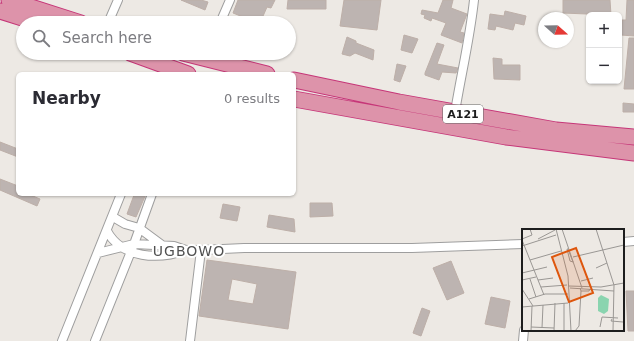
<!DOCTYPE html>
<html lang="en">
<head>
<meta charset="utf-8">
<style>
  body { margin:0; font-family:"DejaVu Sans",sans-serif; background:#f2f2f3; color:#2b2b33 }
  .controls { position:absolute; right:12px; top:12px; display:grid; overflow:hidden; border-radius:6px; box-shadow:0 1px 3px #0004 }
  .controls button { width:36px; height:36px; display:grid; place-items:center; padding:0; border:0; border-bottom:1px solid #e1e1e2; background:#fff; color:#2b2b33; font:20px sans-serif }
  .compass { position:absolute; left:538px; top:12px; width:36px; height:36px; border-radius:50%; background:#fff; box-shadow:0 1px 3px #0004; rotate:110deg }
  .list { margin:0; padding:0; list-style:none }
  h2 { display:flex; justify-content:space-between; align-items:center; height:52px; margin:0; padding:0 16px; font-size:17px }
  h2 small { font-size:13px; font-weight:400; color:#7c7c81 }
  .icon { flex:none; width:22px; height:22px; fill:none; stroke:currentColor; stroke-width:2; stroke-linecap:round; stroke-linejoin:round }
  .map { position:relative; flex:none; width:634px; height:341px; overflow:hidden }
  .search { position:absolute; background:#fff; box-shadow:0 1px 3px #0004; left:16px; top:16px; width:280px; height:44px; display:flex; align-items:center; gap:10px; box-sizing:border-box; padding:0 14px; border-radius:22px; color:#7c7c81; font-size:15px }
  .panel { position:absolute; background:#fff; box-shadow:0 1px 3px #0004; left:16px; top:72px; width:280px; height:124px; border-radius:6px }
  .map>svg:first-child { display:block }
  .building { fill:#bdb4b1; stroke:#bdafa8; fill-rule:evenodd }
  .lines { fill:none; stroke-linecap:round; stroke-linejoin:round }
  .street-casing { stroke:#9e9e9e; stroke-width:10 }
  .highway-casing { stroke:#c63678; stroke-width:17 }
  .street { stroke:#fff; stroke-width:8 }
  .highway { stroke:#dd93aa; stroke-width:15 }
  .labels { text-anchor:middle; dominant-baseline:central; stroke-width:4; stroke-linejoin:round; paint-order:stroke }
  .shield { fill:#fff; stroke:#616161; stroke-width:1 }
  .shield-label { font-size:11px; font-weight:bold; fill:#1d1d1d }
  .quarter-label { font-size:14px; letter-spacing:1px; fill:#505050; stroke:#fff }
  .inset-road { fill:none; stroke:#9a9794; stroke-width:1 }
  .view { fill:#de560d; fill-opacity:0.15; stroke:#de560d; stroke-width:2 }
  .inset-edge { fill:none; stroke:#1d1d1d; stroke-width:2 }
</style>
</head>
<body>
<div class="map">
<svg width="634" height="341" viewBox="0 0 634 341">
  <rect width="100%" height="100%" fill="#ede9e4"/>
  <path class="building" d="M 181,0 L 201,0 L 208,2 L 205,10 Z
    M 238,0 L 275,0 L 271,8 L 267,7 L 260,23 L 241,23 L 243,17 L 233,13 Z
    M 288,0 L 326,0 L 326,9 L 287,9 Z
    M 344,0 L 381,0 L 377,30 L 340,26 Z
    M 443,0 L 453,0 L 451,8 L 467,14 L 460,32 L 464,33 L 462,43 L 441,35 L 446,23 L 432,18 L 431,21 L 424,18 L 425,15 L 421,14 L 422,10 L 438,13 Z
    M 563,0 L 610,0 L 611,15 L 563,13 Z
    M 627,0 L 634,0 L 634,36 L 621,35 L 622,20 L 626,20 Z
    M 505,11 L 526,16 L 524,25 L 515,23 L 513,30 L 496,26 L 495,30 L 488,29 L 490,14 L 504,16 Z
    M 404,35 L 418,39 L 412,53 L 401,50 Z
    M 347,37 L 356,41 L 356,43 L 374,50 L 373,60 L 355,53 L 350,56 L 342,54 Z
    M 629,38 L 634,38 L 634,89 L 624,89 Z
    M 437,43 L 444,45 L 437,64 L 458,68 L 456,73 L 442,72 L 439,80 L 425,75 L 425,73 Z
    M 493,58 L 502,59 L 502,65 L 520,65 L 520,80 L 494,79 Z
    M 397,64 L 406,66 L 400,82 L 394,80 Z
    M 623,103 L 634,104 L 634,112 L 623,112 Z
    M 0,142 L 18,149 L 18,157 L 0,150 Z
    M 0,179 L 18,186 L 18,194 L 28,194 L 40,199 L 37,206 L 0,190 Z
    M 133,194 L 146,194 L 136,217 L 127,214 L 134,195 Z
    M 310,203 L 332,203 L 333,216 L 310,217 Z
    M 223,204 L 240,207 L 237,221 L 220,218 Z
    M 269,215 L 294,219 L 295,232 L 267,227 Z
    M 207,260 L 296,272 L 288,329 L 199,316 ZM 232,279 L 257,284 L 253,304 L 228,300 Z
    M 451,261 L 464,293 L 447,300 L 433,268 Z
    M 626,291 L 634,291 L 634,331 L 628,331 Z
    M 491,297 L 510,301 L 505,328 L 485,324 Z
    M 422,308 L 430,311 L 421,336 L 413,333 Z"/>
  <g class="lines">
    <g class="street-casing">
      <path id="street" d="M 108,23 L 118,0
        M 220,23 L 230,0
        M 455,112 C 461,75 470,38 474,0
        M 113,217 L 125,224 L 139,228 L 162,245
        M 107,231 C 122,259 159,260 186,250
        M 623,242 L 634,241
        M 98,253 L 134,244 L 174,246 L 186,250 L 201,250 L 244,248 L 412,248 L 523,244
        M 62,341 L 121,194
        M 95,341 L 134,244 L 152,194
        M 190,341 L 201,250
        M 523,341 L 524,330"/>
    </g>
    <g class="highway-casing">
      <path id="highway" d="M 9,0 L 81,23
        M 0,11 L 38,23
        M 130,53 L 188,74
        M 183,53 L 267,74
        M 294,80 L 399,102 L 556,130 L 634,137
        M 294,99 L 506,137 L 634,153"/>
    </g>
    <use href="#street" class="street"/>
    <use href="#highway" class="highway"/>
  </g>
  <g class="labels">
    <rect class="shield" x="443" y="105" width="40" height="18" rx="3"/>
    <g class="shield-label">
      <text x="463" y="114">A121</text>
    </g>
    <g class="quarter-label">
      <text x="189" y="251">UGBOWO</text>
    </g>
  </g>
  <g transform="translate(522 229)">
    <rect width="102" height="102" fill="#ede9e4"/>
    <path d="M 79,66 L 87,70 L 86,82 L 82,85 L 76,82 L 76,69 Z" fill="#8ad4af"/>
    <path class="inset-road" d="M 34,0 L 46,47 L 49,102M 40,0 L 60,59M 74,0 L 92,56 L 91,102M 0,10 L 10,6 L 8,0M 16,10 L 33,1M 0,11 L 22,66M 0,17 L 34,6M 45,20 L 46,20 L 51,33 L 48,32 ZM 51,28 L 102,16M 8,31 L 39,22M 74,39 L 85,34M 0,44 L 25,38M 8,50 L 14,68M 0,51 L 14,48M 16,51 L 31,49M 59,52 L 71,49M 47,57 L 79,58 L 102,54M 19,58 L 45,56M 48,59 L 92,62M 58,59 L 59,62 L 67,62 L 68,60M 0,60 L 11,77M 7,70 L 23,65 L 46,65M 0,78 L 46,74M 102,84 L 102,100M 90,90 L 89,92 L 101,93M 9,98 L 32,99M 78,98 L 80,88 L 96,89M 20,99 L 21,76M 9,102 L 10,77M 32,102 L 33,74M 42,102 L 42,74M 53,102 L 57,97 L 59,62"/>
    <path class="view" d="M 54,19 L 71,64 L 47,73 L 30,28 Z"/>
    <rect width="102" height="102" class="inset-edge"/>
  </g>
</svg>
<div class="controls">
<button>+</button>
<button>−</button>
</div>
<svg class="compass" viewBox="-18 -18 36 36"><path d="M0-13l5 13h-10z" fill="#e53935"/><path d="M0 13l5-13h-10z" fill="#7c7c81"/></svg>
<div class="search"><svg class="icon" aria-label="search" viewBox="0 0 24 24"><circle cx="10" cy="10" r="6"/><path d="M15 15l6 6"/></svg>Search here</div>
<section class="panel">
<h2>Nearby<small>0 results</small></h2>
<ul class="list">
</ul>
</section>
</div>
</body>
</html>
